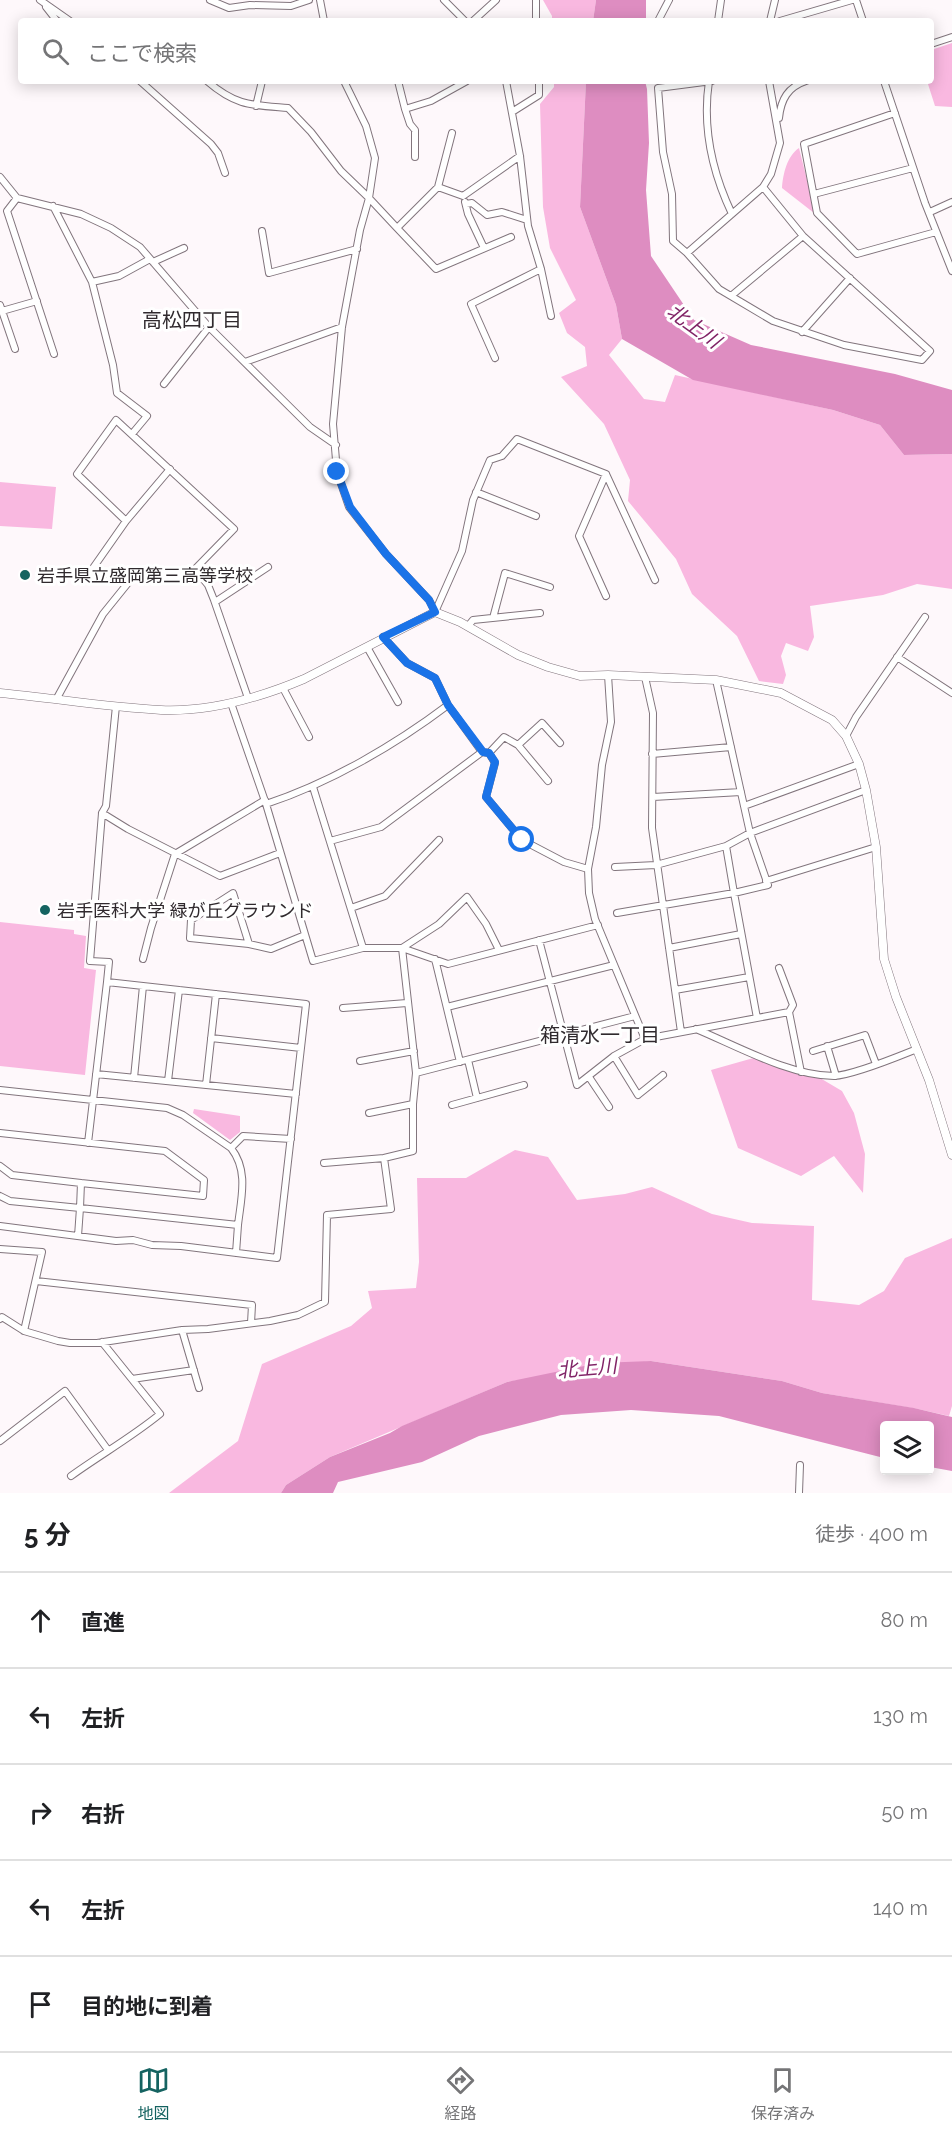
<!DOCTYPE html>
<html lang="ja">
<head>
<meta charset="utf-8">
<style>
  body { margin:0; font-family:Raleway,"Noto Sans JP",sans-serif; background:#f2f2f2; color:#202124 }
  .controls { position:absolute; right:18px; bottom:18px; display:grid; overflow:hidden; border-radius:6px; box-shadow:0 3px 15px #0003 }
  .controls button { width:54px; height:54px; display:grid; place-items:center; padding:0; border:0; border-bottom:2px solid #e0e0e0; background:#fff; color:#202124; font:30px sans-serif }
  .stop { position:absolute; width:18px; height:18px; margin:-14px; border:4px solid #1a73e8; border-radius:50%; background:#fff }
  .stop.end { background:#1a73e8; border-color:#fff; box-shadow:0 2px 6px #0008 }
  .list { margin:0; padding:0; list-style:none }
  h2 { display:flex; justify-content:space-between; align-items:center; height:78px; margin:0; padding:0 24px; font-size:26px }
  h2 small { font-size:20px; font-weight:400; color:#757577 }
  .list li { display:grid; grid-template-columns:39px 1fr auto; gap:18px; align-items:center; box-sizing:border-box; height:96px; padding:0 24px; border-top:2px solid #e0e0e0 }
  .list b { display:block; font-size:22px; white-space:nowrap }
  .list em { font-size:20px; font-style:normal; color:#757577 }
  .icon { flex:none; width:33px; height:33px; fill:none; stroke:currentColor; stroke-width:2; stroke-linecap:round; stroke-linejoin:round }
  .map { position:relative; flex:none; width:952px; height:1493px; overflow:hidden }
  .search { position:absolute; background:#fff; box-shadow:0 3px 15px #0003; left:18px; right:18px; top:18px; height:66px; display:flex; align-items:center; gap:15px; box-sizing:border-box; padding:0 21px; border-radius:6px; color:#757577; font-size:22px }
  .sheet { height:558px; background:#fff }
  nav { display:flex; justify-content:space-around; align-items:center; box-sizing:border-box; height:84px; border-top:2px solid #e0e0e0; background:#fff; font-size:16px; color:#757577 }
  nav a { display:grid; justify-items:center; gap:3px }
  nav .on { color:#156361 }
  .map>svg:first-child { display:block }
  .green { fill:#f9b8e0 }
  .water { fill:#de8dc1 }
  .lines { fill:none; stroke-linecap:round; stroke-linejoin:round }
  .minor-casing { stroke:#82757d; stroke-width:8 }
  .tertiary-casing { stroke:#82757d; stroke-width:9 }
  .minor { stroke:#fff; stroke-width:6 }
  .tertiary { stroke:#fff; stroke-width:8 }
  .route { stroke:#1a73e8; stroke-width:8 }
  .poi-dot { fill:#156361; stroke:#fff; stroke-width:2 }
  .labels { text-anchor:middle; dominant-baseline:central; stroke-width:6; stroke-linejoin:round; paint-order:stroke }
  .poi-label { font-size:18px; fill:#302a2e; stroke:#fff; text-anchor:start }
  .neighbourhood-label { font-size:20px; fill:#302a2e; stroke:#fff }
  .water-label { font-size:20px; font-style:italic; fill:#812467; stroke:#fff }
</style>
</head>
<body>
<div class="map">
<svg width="952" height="1493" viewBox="0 0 952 1493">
  <rect width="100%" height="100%" fill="#fef8fb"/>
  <path class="green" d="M 543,0 L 596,0 L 593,21 L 552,21 L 552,16 Z
    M 952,43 L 952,107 L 935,106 L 927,81 L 931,81 L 931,50 Z
    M 554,81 L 586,81 L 580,207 L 616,305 L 622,339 L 609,355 L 644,399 L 665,402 L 675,375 L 833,410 L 880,425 L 904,455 L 952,454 L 952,589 L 917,584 L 883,595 L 810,606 L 814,637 L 808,651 L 786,643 L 781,656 L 786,675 L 783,684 L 759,681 L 737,636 L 692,594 L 676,559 L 628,501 L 630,480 L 604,424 L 561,377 L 587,366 L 585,347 L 567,333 L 559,313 L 576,300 L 550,248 L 543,207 L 540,104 L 554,87 Z
    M 799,148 L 812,200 L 814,213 L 782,188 C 783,174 787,156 799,148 Z
    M 0,482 L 56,487 L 52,529 L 0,526 Z
    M 0,922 L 74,930 L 74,934 L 86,936 L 84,968 L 96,970 L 85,1075 L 0,1066 Z
    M 757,1057 L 820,1078 L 842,1091 L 854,1113 L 865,1154 L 863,1193 L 834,1156 L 801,1176 L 738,1148 L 711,1070 Z
    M 194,1109 L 240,1116 L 240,1132 L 230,1140 L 193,1113 Z
    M 515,1150 L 548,1157 L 577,1200 L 625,1194 L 652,1187 L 712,1214 L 752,1223 L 814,1226 L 812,1300 L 859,1305 L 884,1291 L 905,1258 L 952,1238 L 952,1406 L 949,1416 L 918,1409 L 822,1393 L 782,1381 L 651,1361 L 507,1382 L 330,1457 L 286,1485 L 281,1493 L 169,1493 L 238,1441 L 262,1364 L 351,1326 L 372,1308 L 368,1291 L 416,1288 L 419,1262 L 417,1178 L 466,1178 Z"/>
  <path class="water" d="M 596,0 L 646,0 L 646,21 L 593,21 Z
    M 586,81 L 645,81 L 647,89 L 649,143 L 646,190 L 651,256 L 694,320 L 751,345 L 895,374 L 952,390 L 952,454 L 904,455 L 880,425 L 833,410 L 693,380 L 622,339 L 616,305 L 580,207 Z
    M 651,1361 L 782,1381 L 822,1393 L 914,1408 L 952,1417 L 952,1471 L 930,1467 L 930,1426 L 884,1426 L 884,1458 L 719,1416 L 631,1410 L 561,1415 L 479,1436 L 422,1462 L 338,1482 L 333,1493 L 281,1493 L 286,1485 L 330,1457 L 390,1433 L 402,1426 L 507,1382 L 599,1363 Z"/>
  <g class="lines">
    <g class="minor-casing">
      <path id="minor" d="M 40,0 L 70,21
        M 210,0 L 229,8 L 250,5 L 291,6 L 309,0
        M 320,0 L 324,21
        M 444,0 L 465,21
        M 856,0 L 863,21
        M 46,7 L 57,21
        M 473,21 L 496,0
        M 536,21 L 536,0
        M 658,21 L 669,0
        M 718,21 L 721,0
        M 770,21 L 775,0
        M 780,21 L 852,0
        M 931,44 L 952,37
        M 140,81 L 211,144 L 218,153 L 225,173
        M 207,81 C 236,106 251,105 288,108 L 311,132 L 341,171 L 369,198 L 397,228 L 438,187 L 463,196 L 520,156
        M 344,81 L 366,126 L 375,158 L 369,198 L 360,230 L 342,327 L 333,424 L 337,472 L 349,507 L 386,554 L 429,600 L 435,612
        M 398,81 L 405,109 L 410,124 L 415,130 L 415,157
        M 506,81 L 520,156 L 528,226 L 541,269 L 551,316
        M 709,81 C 702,128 712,172 732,214
        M 884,81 L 925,203 L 952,271
        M 256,106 L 262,81
        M 405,109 L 431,101 L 467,81
        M 512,112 L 539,95 L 539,81
        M 895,113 L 804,144 L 817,213 L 857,254 L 936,232
        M 779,118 C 781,99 788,87 806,81
        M 0,177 L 17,198 L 81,214 L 111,228 L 140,247 L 209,327 L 310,427 L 336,445
        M 438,187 L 452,133
        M 763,187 L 803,236 L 930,351 L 922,360 L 844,345 L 773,321 L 719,289 L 687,253 L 763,187 L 771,174 L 780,143 L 769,81
        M 814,194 L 913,168
        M 17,198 L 7,211 L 54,354
        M 465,202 L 468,214 L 484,248
        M 466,204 L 472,203 L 487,215 L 502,212 L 527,220
        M 53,206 L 92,282 L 113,365 L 117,393 L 147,416 L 132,434
        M 930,212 L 952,202
        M 397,228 L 436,269 L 511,237
        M 262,231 L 269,273 L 357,249
        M 687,253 L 673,241 L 672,194 L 663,152 L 658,88 L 712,81
        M 153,262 L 184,248
        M 92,282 L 119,276 L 150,259
        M 731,296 L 803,236
        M 0,305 L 15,349
        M 2,311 L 37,301
        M 802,332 L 850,278
        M 495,358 L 471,304 L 541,269
        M 245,362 L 342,327
        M 164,384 L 209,327
        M 476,492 L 536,516
        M 126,521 L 170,469
        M 606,596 L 579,536 L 606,474
        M 215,602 L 268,567
        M 435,612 L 462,551 L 473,500 L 490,460 L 502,456 L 517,439 L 606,474 L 655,580
        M 493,618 L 505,573 L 550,587
        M 468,626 L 473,620 L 540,613
        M 383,637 L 407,663 L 435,678 L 448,705 L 482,752 L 489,753 L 495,763 L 486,797 L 522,840 L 564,862 L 588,869
        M 367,647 L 398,702
        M 897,657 L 952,693
        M 608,675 L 611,722 L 602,765 L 596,827 L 588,869 L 589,893 L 595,919 L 645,1039
        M 645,677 L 653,713 L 652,828 L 681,1032
        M 716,680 L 750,833 L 768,885 L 734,893 L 757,1018
        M 283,688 L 309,737
        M 57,698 L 103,614 L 128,583 L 93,568 L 126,521 L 77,474 L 116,420 L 234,529 L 195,569 L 208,585 L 214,600 L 248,698
        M 231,703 L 266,804 L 313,961 L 363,948 L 402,948 L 448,964 L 598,925
        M 116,706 L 106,806 L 102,813 L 128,829 L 220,876 L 280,853
        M 846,736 L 856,717 L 925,617
        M 518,745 L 548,781
        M 489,753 L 504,737 L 518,745 L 542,723 L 560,743
        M 652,754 L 731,747
        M 313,787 L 363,948
        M 653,797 L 741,792
        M 266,804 C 330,783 395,745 448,705
        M 744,806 L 859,764
        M 330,841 L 381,827 L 482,752
        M 615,867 L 656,865 L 726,846
        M 766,881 L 876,847
        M 351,908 L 385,896 L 439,840
        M 617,913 L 734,893 L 726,846 L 750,833 L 866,790
        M 539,940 L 577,1085 L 614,1056 L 638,1095 L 663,1075
        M 249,944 L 233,893 L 191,920 L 190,938 L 249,944 L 271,949 L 305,935
        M 402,948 L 439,924 L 467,897 L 486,924 L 499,950
        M 669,948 L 741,934
        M 143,959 L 151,928 L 175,854 L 265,800
        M 435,959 L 460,1062
        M 779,968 L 793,1005 L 789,1012
        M 675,990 L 749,977
        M 447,1007 L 614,965
        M 343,1008 L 407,1003
        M 696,1029 C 737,1046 790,1076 834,1076 C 854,1075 897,1057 917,1049
        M 211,1038 L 301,1048
        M 827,1046 L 836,1076
        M 813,1051 L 865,1035 L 876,1064
        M 614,1056 L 645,1039 L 789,1012 L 801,1072
        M 468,1060 L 477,1098
        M 360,1061 L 414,1051
        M 416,1073 L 635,1016
        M 96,1074 L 296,1094
        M 589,1077 L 609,1107
        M 134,1078 L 143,986
        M 168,1081 L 179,990
        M 206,1085 L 216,994
        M 0,1090 L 167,1108 L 183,1115 L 231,1148 L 243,1136 L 291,1139
        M 452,1105 L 524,1085
        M 369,1113 L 413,1104
        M 0,1133 L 165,1151 L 204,1180 L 203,1196 L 81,1183
        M 88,1143 L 107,982
        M 231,1148 C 249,1171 241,1198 238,1225
        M 324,1163 L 384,1158
        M 0,1166 L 12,1175 L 81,1183 L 80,1208 L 10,1201 L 0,1196
        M 0,1226 L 116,1241 L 133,1240 L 152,1245 L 181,1246 L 277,1258 L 306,1004 L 107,982 L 109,962 L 90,961 L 102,813
        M 78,1236 L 80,1208 L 238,1225 L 236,1253
        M 0,1249 L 42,1252 L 24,1331
        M 36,1281 L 252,1305 L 251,1323
        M 0,1319 L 2,1317 L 24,1331 L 58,1341 L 70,1343 L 97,1343 L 182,1330 L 208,1329 L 270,1321 L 298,1315 L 325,1302 L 327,1215 L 391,1209 L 384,1158 L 413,1151 L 413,1104 L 416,1073 L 402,948
        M 182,1330 L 199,1388
        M 132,1379 L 194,1370
        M 0,1441 L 65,1391 L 108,1450
        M 71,1476 C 100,1455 132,1437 160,1414 L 102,1342
        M 799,1493 L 800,1465"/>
    </g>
    <g class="tertiary-casing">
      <path id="tertiary" d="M 0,693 C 53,698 107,707 161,710 C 209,712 259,698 304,679 L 435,612 L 460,622 L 518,655 L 548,667 L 580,676 L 608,675 L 716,680 L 781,693 L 832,720 L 846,736 L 859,764 L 866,790 L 876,847 L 884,959 L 896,997 L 929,1080 L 952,1155"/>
    </g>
    <use href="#minor" class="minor"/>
    <use href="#tertiary" class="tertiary"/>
  </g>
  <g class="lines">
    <path class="route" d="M 337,472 L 350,507 L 386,554 L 429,600 L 435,612 L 383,637 L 407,663 L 435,678 L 448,705 L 483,752 L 489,753 L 495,762 L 486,797 L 522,840"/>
  </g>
  <g class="poi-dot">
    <circle cx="25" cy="575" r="6"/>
    <circle cx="45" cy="910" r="6"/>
  </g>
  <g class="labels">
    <g class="poi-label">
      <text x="37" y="575">岩手県立盛岡第三高等学校</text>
      <text x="57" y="910">岩手医科大学 緑が丘グラウンド</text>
    </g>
    <g class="neighbourhood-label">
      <text x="192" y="320">高松四丁目</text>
      <text x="600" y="1035">箱清水一丁目</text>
    </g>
    <g class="water-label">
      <text transform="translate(694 326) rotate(36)">北上川</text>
      <text transform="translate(587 1368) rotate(-5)">北上川</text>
    </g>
  </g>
</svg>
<div class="controls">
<button><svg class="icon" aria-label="layers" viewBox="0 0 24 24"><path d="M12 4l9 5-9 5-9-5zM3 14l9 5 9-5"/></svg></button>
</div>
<div class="stop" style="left:522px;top:840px"></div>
<div class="stop end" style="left:337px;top:472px"></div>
<div class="search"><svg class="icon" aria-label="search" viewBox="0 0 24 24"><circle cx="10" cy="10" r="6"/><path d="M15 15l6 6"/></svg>ここで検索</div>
</div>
<section class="sheet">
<h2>5 分<small>徒歩 · 400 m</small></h2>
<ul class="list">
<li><svg class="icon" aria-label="ahead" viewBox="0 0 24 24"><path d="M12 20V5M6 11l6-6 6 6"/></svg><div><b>直進</b></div><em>80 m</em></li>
<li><svg class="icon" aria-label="left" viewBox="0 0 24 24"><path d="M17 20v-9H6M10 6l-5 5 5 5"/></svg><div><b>左折</b></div><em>130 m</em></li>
<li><svg class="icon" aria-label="right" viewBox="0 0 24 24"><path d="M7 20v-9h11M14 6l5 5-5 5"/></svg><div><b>右折</b></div><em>50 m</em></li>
<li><svg class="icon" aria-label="left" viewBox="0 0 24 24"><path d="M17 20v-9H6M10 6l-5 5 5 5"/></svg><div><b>左折</b></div><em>140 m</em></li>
<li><svg class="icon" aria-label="arrive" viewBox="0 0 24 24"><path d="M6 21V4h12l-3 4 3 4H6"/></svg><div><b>目的地に到着</b></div></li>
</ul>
</section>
<nav>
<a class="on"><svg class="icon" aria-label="map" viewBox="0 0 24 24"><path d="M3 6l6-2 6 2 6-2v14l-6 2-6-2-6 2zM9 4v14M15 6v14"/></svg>地図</a>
<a><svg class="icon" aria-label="directions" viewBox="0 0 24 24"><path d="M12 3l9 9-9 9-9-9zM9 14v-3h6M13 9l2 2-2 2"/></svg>経路</a>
<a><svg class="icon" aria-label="saved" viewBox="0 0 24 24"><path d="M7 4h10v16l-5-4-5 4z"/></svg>保存済み</a>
</nav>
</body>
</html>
